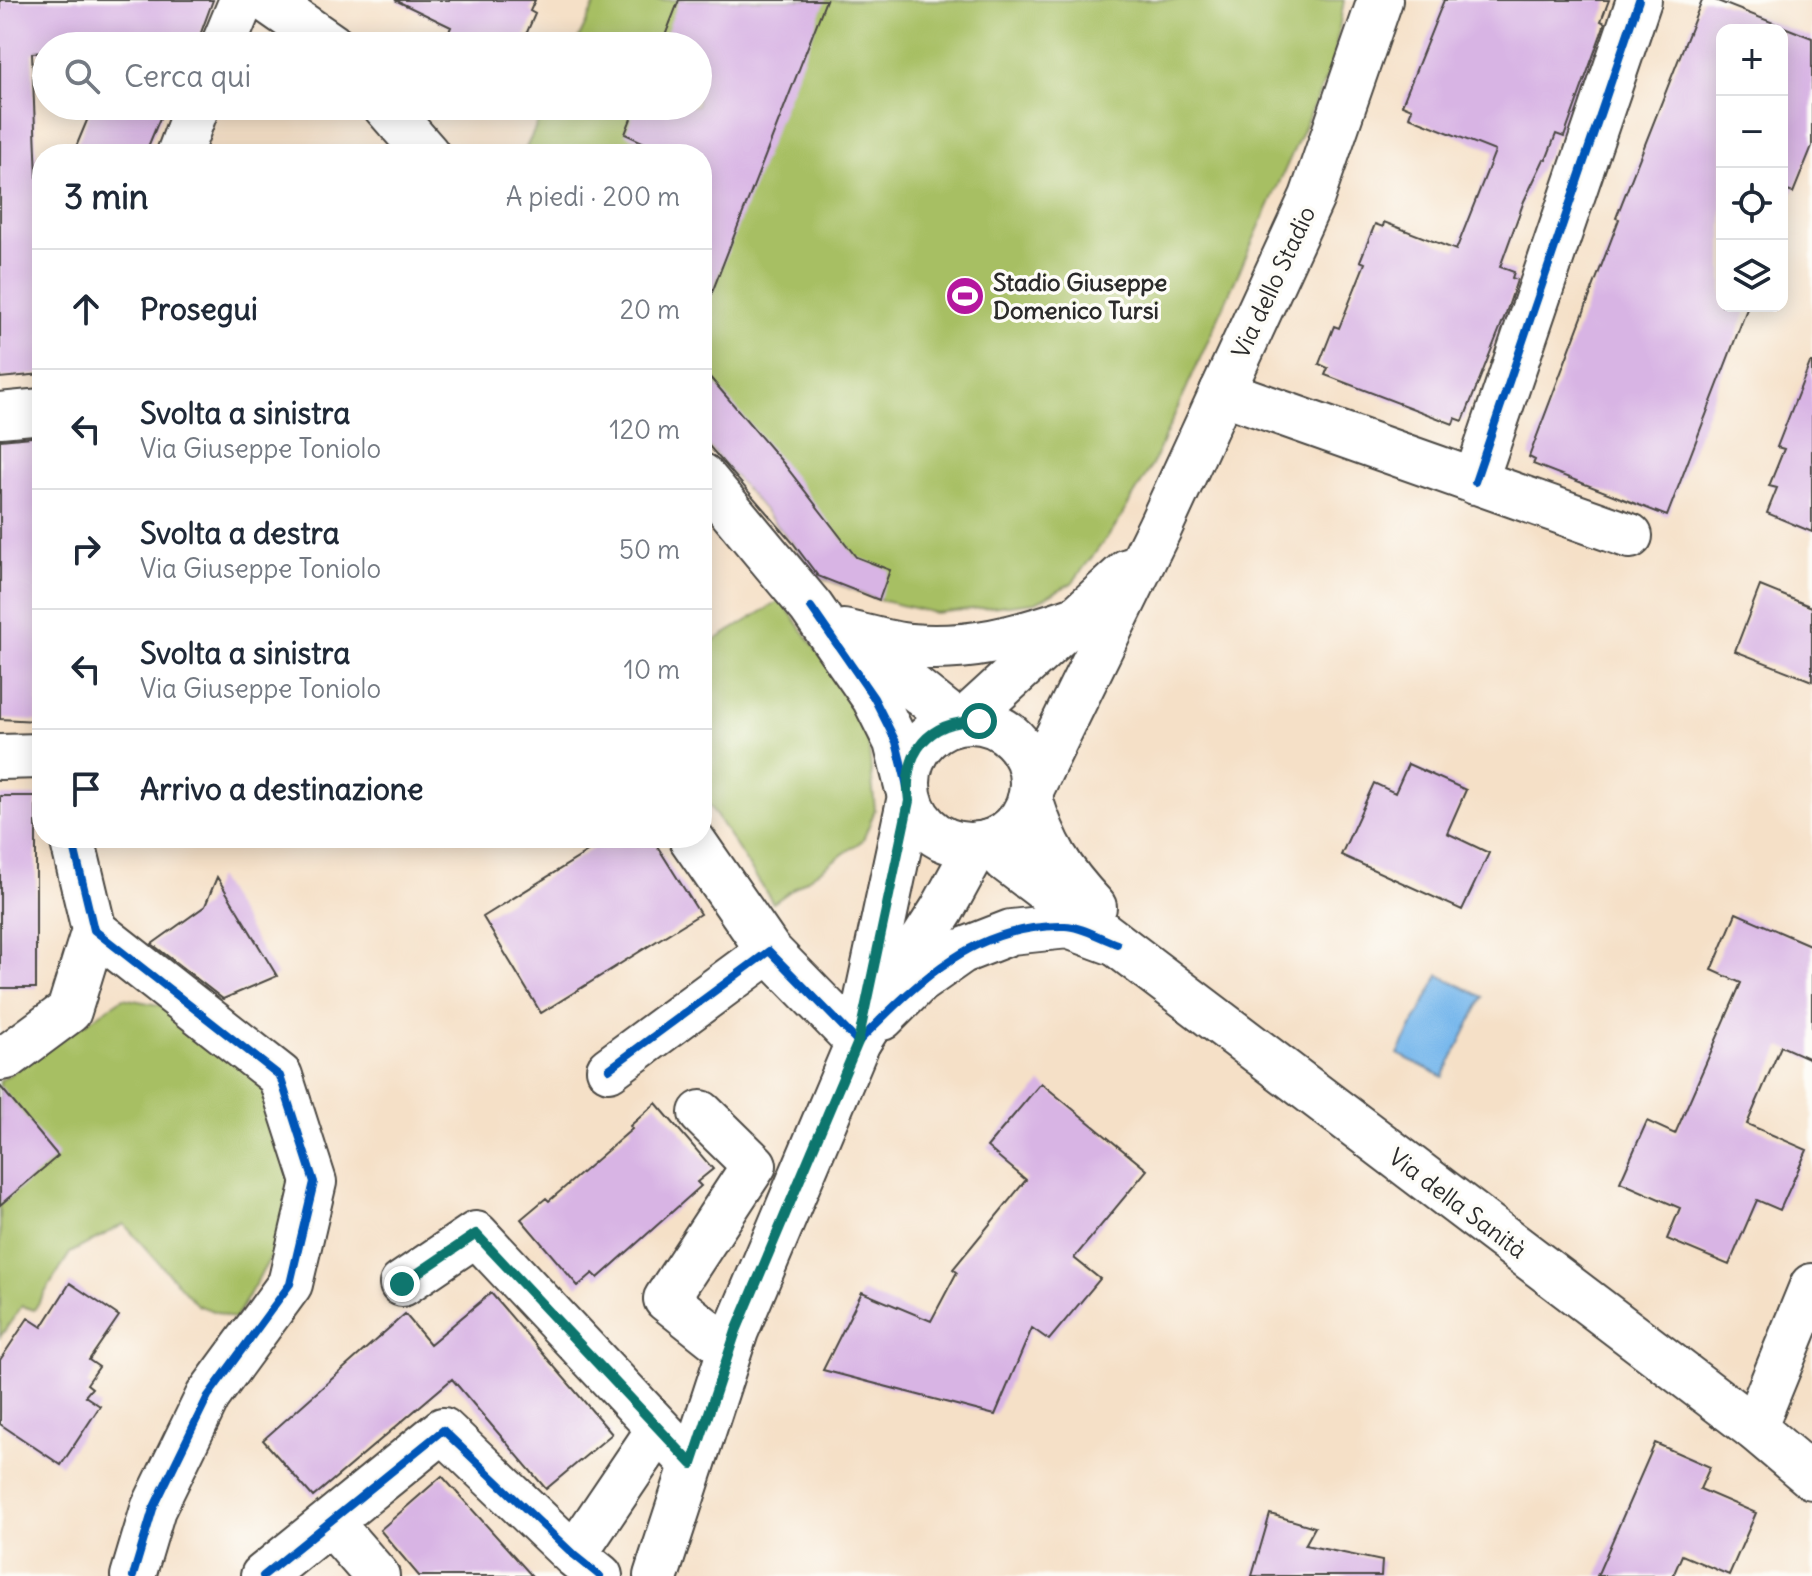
<!DOCTYPE html>
<html lang="it">
<head>
<meta charset="utf-8">
<style>
  body { margin:0; font-family:Delius,sans-serif; background:#f6f6f7; color:#1f2937 }
  .controls { position:absolute; right:24px; top:24px; display:grid; overflow:hidden; border-radius:16px; box-shadow:0 4px 20px #0003 }
  .controls button { width:72px; height:72px; display:grid; place-items:center; padding:0; border:0; border-bottom:2px solid #e0e1e3; background:#fff; color:#1f2937; font:40px sans-serif }
  .stop { position:absolute; width:24px; height:24px; margin:-18px; border:6px solid #0f766e; border-radius:50%; background:#fff }
  .stop.end { background:#0f766e; border-color:#fff; box-shadow:0 2px 8px #0008 }
  .list { margin:0; padding:0; list-style:none }
  h2 { display:flex; justify-content:space-between; align-items:center; height:104px; margin:0; padding:0 32px; font-size:34px }
  h2 small { font-size:26px; font-weight:400; color:#747a83 }
  .list li { display:grid; grid-template-columns:52px 1fr auto; gap:24px; align-items:center; box-sizing:border-box; height:120px; padding:0 32px; border-top:2px solid #e0e1e3 }
  .list b { display:block; font-size:30px; white-space:nowrap }
  .list p { margin:0; font-size:26px; white-space:nowrap; color:#747a83 }
  .list em { font-size:26px; font-style:normal; color:#747a83 }
  .icon { flex:none; width:44px; height:44px; fill:none; stroke:currentColor; stroke-width:2; stroke-linecap:round; stroke-linejoin:round }
  .map { position:relative; flex:none; width:1812px; height:1576px; overflow:hidden }
  .search { position:absolute; background:#fff; box-shadow:0 4px 20px #0003; left:32px; top:32px; width:680px; height:88px; display:flex; align-items:center; gap:20px; box-sizing:border-box; padding:0 28px; border-radius:44px; color:#747a83; font-size:30px }
  .panel { position:absolute; background:#fff; box-shadow:0 4px 20px #0003; left:32px; top:144px; width:680px; height:704px; border-radius:32px }
  .map>svg:first-child { display:block }
  .green { fill:#a7bf64; stroke:#697548; stroke-width:2 }
  .water { fill:#78b8ec; stroke:#52728c; stroke-width:2 }
  .building { fill:#d8b4e4 }
  .lines { fill:none; stroke-linecap:round; stroke-linejoin:round }
  .minor-casing { stroke:#494642; stroke-width:48 }
  .tertiary-casing { stroke:#494642; stroke-width:48 }
  .secondary-casing { stroke:#494642; stroke-width:48 }
  .primary-casing { stroke:#494642; stroke-width:48 }
  .minor { stroke:#fff; stroke-width:44 }
  .tertiary { stroke:#fff; stroke-width:44 }
  .secondary { stroke:#fff; stroke-width:44 }
  .primary { stroke:#fff; stroke-width:44 }
  .cycleway-casing { stroke:#fdfcf7; stroke-width:13 }
  .cycleway { stroke:#0057b8; stroke-width:8 }
  .route { stroke:#0f766e; stroke-width:10 }
  .labels { text-anchor:middle; dominant-baseline:central; stroke-width:7; stroke-linejoin:round; paint-order:stroke }
  .poi-label { font-size:24px; font-weight:bold; fill:#2b2b2b; stroke:#fdfcf7; text-anchor:start }
  .street-label { font-size:24px; fill:#2b2b2b; stroke:#fdfcf7 }
</style>
</head>
<body>
<div class="map">
<svg width="1812" height="1576" viewBox="0 0 1812 1576">
  <rect width="100%" height="100%" fill="#fdfcf7"/>
  <filter id="ink" filterUnits="userSpaceOnUse"><feTurbulence type="fractalNoise" baseFrequency=".0125" numOctaves="2"/><feDisplacementMap in="SourceGraphic" scale="16" xChannelSelector="R" yChannelSelector="G"/><feConvolveMatrix kernelMatrix="1 2 1 2 8 2 1 2 1" color-interpolation-filters="sRGB"/></filter>
  <filter id="wash" filterUnits="userSpaceOnUse"><feTurbulence type="fractalNoise" baseFrequency=".006" numOctaves="4" result="noise"/><feDisplacementMap in="SourceGraphic" scale="32" xChannelSelector="R" yChannelSelector="G"/><feGaussianBlur stdDeviation="1.8" result="paint"/><feColorMatrix in="noise" values="0 0 0 0 0 0 0 0 0 0 0 0 0 0 0 0 0 1.4 0 .05"/><feComposite in="paint" operator="in"/></filter>
  <g filter="url(#wash)">
    <rect width="100%" height="100%" fill="#f5e0c7"/>
    <path class="green" d="M 597,0 L 1344,0 L 1333,63 L 1152,465 L 1115,527 L 1072,583 L 1036,602 L 935,613 L 879,600 L 812,574 L 793,543 L 702,438 L 702,154 L 523,154 L 546,106 L 698,106 L 698,46 L 575,46 Z
      M 781,600 L 866,719 L 875,810 L 863,840 L 773,903 L 702,794 L 702,648 Z
      M 123,998 L 200,1013 L 280,1076 L 314,1182 L 235,1319 L 197,1305 L 124,1224 L 70,1253 L 34,1310 L 22,1306 L 0,1337 L 0,1081 Z"/>
    <path class="water" d="M 1439,975 L 1483,997 L 1443,1077 L 1398,1054 Z"/>
    <g id="blocks">
      <path class="building" d="M 0,0 L 213,0 L 196,46 L 46,46 L 46,52 L 32,53 L 42,304 L 42,374 L 0,378 Z
        M 395,0 L 535,0 L 530,11 L 535,14 L 521,46 L 443,46 L 451,27 Z
        M 679,0 L 826,0 L 704,313 L 702,313 L 702,154 L 668,154 L 625,134 L 636,106 L 698,106 L 698,46 L 661,46 Z
        M 1444,0 L 1609,0 L 1601,21 L 1605,23 L 1564,137 L 1556,134 L 1546,160 L 1544,159 L 1524,201 L 1500,267 L 1514,272 L 1512,278 L 1517,280 L 1506,313 L 1463,421 L 1455,418 L 1453,424 L 1325,375 L 1328,368 L 1319,364 L 1334,326 L 1339,328 L 1365,263 L 1360,261 L 1375,224 L 1383,227 L 1384,222 L 1456,250 L 1495,151 L 1409,117 L 1412,109 L 1402,105 Z
        M 1702,0 L 1715,0 L 1812,38 L 1812,146 L 1793,193 L 1782,189 L 1782,30 L 1722,30 L 1722,306 L 1748,306 L 1667,516 L 1533,464 L 1535,460 L 1529,457 L 1619,219 L 1616,218 Z
        M 93,106 L 165,106 L 145,154 L 73,154 Z
        M 1810,363 L 1812,363 L 1812,532 L 1767,513 L 1777,488 L 1769,486 L 1784,449 L 1777,447 Z
        M 702,368 L 784,464 L 856,557 L 890,570 L 879,600 L 818,576 L 793,543 L 702,438 Z
        M 42,436 L 42,623 L 37,721 L 0,719 L 0,440 Z
        M 1760,586 L 1812,607 L 1812,681 L 1735,651 Z
        M 1408,764 L 1466,790 L 1447,833 L 1489,853 L 1462,910 L 1341,855 L 1374,783 L 1395,793 Z
        M 0,796 L 36,796 L 36,988 L 0,988 Z
        M 610,838 L 652,838 L 700,914 L 541,1013 L 483,917 Z
        M 217,877 L 277,976 L 223,999 L 152,944 L 205,906 Z
        M 1736,913 L 1812,946 L 1812,1060 L 1781,1046 L 1747,1124 L 1807,1150 L 1780,1210 L 1757,1200 L 1729,1265 L 1667,1239 L 1680,1208 L 1620,1182 L 1647,1121 L 1675,1134 L 1741,983 L 1712,970 Z
        M 1041,1083 L 1147,1170 L 1074,1258 L 1100,1279 L 1049,1340 L 1032,1328 L 995,1415 L 823,1370 L 862,1292 L 931,1321 L 957,1272 L 953,1269 L 1026,1180 L 987,1147 Z
        M 0,1086 L 58,1156 L 0,1205 Z
        M 656,1103 L 713,1169 L 697,1182 L 701,1186 L 598,1278 L 593,1273 L 578,1286 L 521,1219 L 546,1198 L 549,1201 L 632,1129 L 630,1126 Z
        M 70,1283 L 119,1316 L 89,1360 L 99,1367 L 87,1384 L 92,1388 L 85,1396 L 100,1406 L 61,1465 L 0,1424 L 0,1360 L 28,1318 L 42,1327 Z
        M 491,1293 L 612,1434 L 546,1489 L 452,1379 L 313,1497 L 263,1440 L 405,1314 L 430,1344 Z
        M 1655,1443 L 1710,1467 L 1700,1489 L 1756,1513 L 1729,1575 L 1682,1555 L 1673,1576 L 1597,1576 Z
        M 442,1476 L 532,1576 L 419,1576 L 380,1530 Z
        M 1270,1514 L 1315,1527 L 1305,1545 L 1382,1561 L 1381,1576 L 1252,1576 Z"/>
    </g>
  </g>
  <g filter="url(#ink)">
    <use href="#blocks" fill-opacity="0" stroke="#494642" stroke-width="2"/>
    <g class="lines">
      <g class="minor-casing">
        <path id="minor" d="M 266,0 L 332,46
          M 223,46 L 242,0
          M 385,106 L 427,154
          M 179,154 L 197,106
          M 1222,392 L 1630,536
          M 0,415 L 42,411
          M 702,476 L 811,607 L 874,698 L 896,742 L 907,786
          M 1475,482 L 1639,0
          M 843,632 C 865,636 887,644 910,646 C 968,651 1018,638 1073,619
          M 851,638 L 956,721
          M 0,757 L 42,756
          M 72,838 L 94,930 L 280,1076 L 314,1182 L 290,1284 L 208,1396 L 153,1509 L 133,1576
          M 691,838 L 769,951
          M 0,1058 L 7,1057 L 69,1011 L 94,930
          M 609,1069 L 769,951 L 858,1042
          M 701,1113 L 754,1165 L 666,1299 L 729,1349
          M 402,1284 L 476,1234 L 692,1464
          M 1754,1428 L 1812,1286
          M 330,1522 L 377,1576
          M 574,1555 L 659,1429
          M 263,1576 L 443,1430 L 574,1555 L 600,1576"/>
      </g>
      <g class="tertiary-casing">
        <path id="tertiary" d="M 882,1018 L 918,982 L 962,951 L 1011,932 L 1068,926 L 1114,943"/>
      </g>
      <g class="secondary-casing">
        <path id="secondary" d="M 1030,799 C 1045,846 1060,871 1094,907
          M 989,842 L 1006,860 L 1754,1428 L 1812,1477"/>
      </g>
      <g class="primary-casing">
        <path id="primary" d="M908 783a62 62 0 1 1 124 0a62 62 0 1 1-124 0Z
          M 964,721 L 1128,571
          M 1032,788 L 1160,527 L 1312,197 L 1380,0
          M 864,1012 L 909,801
          M 656,1576 L 736,1331 L 858,1042 L 942,910 L 978,844"/>
      </g>
      <use href="#minor" class="minor"/>
      <use href="#tertiary" class="tertiary"/>
      <use href="#secondary" class="secondary"/>
      <use href="#primary" class="primary"/>
      <g class="cycleway-casing">
        <path id="cycleway" d="M 1475,482 L 1639,0
          M 811,607 L 874,698 L 896,742 L 907,786
          M 72,838 L 94,930 L 280,1076 L 314,1182 L 290,1284 L 208,1396 L 153,1509 L 133,1576
          M 609,1069 L 769,951 L 858,1042 C 918,982 973,924 1065,926 C 1081,926 1102,939 1117,944
          M 263,1576 L 443,1430 L 574,1555 L 600,1576"/>
      </g>
      <use href="#cycleway" class="cycleway"/>
    </g>
  </g>
  <g class="lines" filter="url(#ink)">
    <path class="route" d="M 402,1284 L 476,1234 L 692,1464 L 736,1331 L 858,1042 L 909,801 C 902,752 929,720 979,721"/>
  </g>
  <defs>
    <g id="stadium-disc" transform="scale(2)"><circle r="9.5" fill="#b5179e" stroke="#fdfcf7"/><path d="M0-5a6.5 5 0 1 0 0 10a6.5 5 0 1 0 0-10ZM-3.5-1.8h7v3.6h-7Z" fill="#fff"/></g>
  </defs>
  <g fill-rule="evenodd">
    <use href="#stadium-disc" x="965" y="296"/>
  </g>
  <g class="labels">
    <g class="poi-label">
      <text x="993" y="282">Stadio Giuseppe<tspan x="993" dy="28">Domenico Tursi</tspan></text>
    </g>
    <g class="street-label">
      <text transform="translate(1273 282) rotate(-65)">Via dello Stadio</text>
      <text transform="translate(1458 1203) rotate(37)">Via della Sanità</text>
    </g>
  </g>
</svg>
<div class="controls">
<button>+</button>
<button>−</button>
<button><svg class="icon" aria-label="locate" viewBox="0 0 24 24"><circle cx="12" cy="12" r="6"/><path d="M12 2v4M12 18v4M2 12h4M18 12h4"/></svg></button>
<button><svg class="icon" aria-label="layers" viewBox="0 0 24 24"><path d="M12 4l9 5-9 5-9-5zM3 14l9 5 9-5"/></svg></button>
</div>
<div class="stop" style="left:979px;top:721px"></div>
<div class="stop end" style="left:402px;top:1284px"></div>
<div class="search"><svg class="icon" aria-label="search" viewBox="0 0 24 24"><circle cx="10" cy="10" r="6"/><path d="M15 15l6 6"/></svg>Cerca qui</div>
<section class="panel">
<h2>3 min<small>A piedi · 200 m</small></h2>
<ul class="list">
<li><svg class="icon" aria-label="ahead" viewBox="0 0 24 24"><path d="M12 20V5M6 11l6-6 6 6"/></svg><div><b>Prosegui</b></div><em>20 m</em></li>
<li><svg class="icon" aria-label="left" viewBox="0 0 24 24"><path d="M17 20v-9H6M10 6l-5 5 5 5"/></svg><div><b>Svolta a sinistra</b><p>Via Giuseppe Toniolo</p></div><em>120 m</em></li>
<li><svg class="icon" aria-label="right" viewBox="0 0 24 24"><path d="M7 20v-9h11M14 6l5 5-5 5"/></svg><div><b>Svolta a destra</b><p>Via Giuseppe Toniolo</p></div><em>50 m</em></li>
<li><svg class="icon" aria-label="left" viewBox="0 0 24 24"><path d="M17 20v-9H6M10 6l-5 5 5 5"/></svg><div><b>Svolta a sinistra</b><p>Via Giuseppe Toniolo</p></div><em>10 m</em></li>
<li><svg class="icon" aria-label="arrive" viewBox="0 0 24 24"><path d="M6 21V4h12l-3 4 3 4H6"/></svg><div><b>Arrivo a destinazione</b></div></li>
</ul>
</section>
</div>
</body>
</html>
